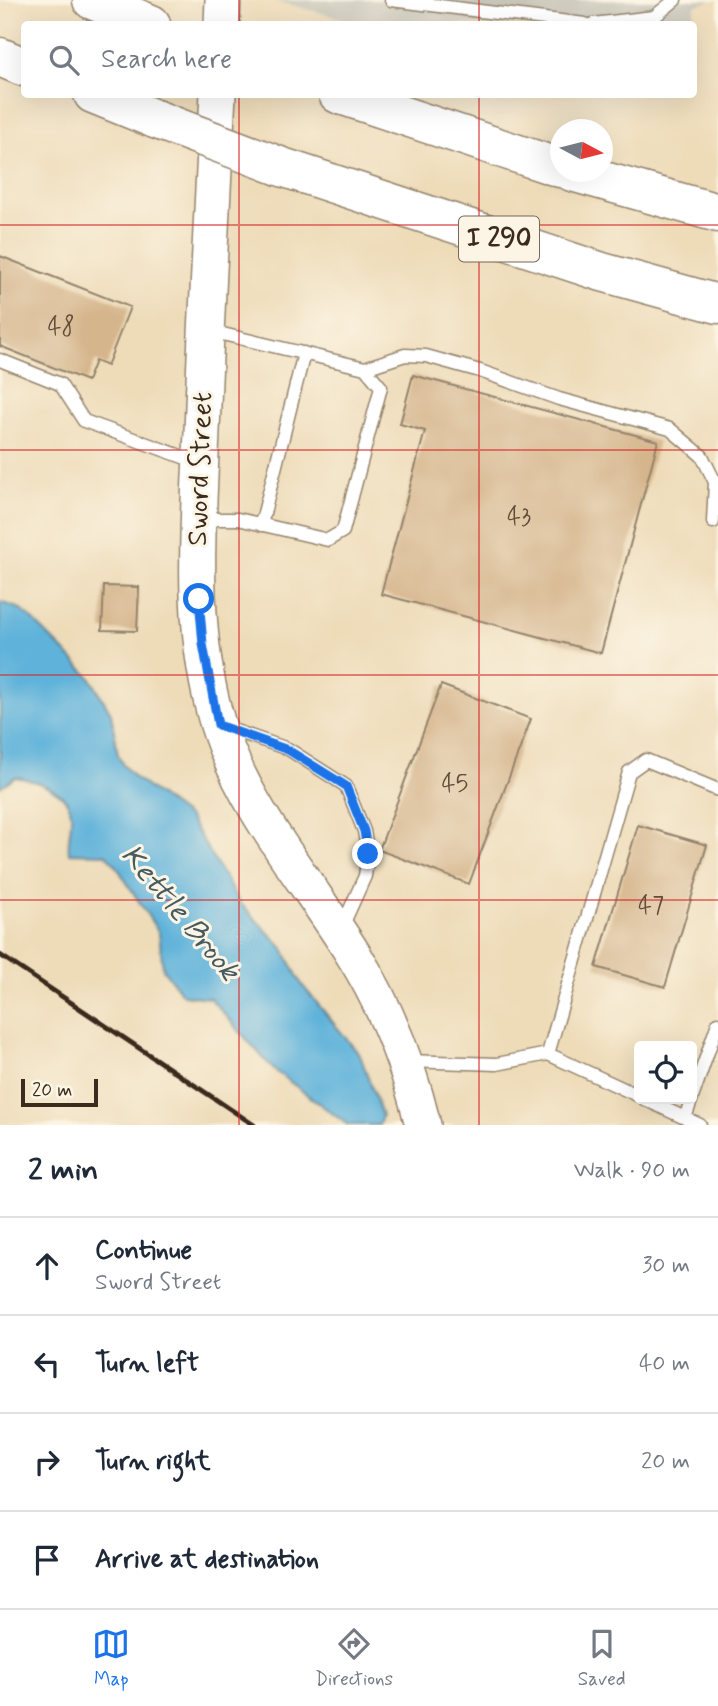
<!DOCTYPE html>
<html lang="en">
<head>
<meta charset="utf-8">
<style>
  body { margin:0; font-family:Mynerve,sans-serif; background:#f2f2f3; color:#1f2937 }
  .controls { position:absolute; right:21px; bottom:21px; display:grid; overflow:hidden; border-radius:7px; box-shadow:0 7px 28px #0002 }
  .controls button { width:63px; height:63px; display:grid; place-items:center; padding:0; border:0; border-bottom:2px solid #e0e1e3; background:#fff; color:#1f2937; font:35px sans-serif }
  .compass { position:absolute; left:550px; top:119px; width:63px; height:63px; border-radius:50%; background:#fff; box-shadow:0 7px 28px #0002; rotate:97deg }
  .scale { position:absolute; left:21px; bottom:18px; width:77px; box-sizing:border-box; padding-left:7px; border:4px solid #3b2a1e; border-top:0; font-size:19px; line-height:24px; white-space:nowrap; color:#3b2a1e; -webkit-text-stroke:5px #fcf5e5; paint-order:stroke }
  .stop { position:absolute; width:21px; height:21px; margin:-16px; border:5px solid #1a73e8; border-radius:50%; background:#fff }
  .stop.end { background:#1a73e8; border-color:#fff; box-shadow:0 2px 7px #0008 }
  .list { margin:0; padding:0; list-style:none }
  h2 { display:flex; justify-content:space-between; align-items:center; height:91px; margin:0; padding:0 28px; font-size:30px }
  h2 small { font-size:23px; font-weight:400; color:#747a83 }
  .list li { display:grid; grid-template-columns:46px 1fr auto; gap:21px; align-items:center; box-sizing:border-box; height:98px; padding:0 28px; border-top:2px solid #e0e1e3 }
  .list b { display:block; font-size:26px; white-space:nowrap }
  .list p { margin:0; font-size:23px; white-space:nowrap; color:#747a83 }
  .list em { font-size:23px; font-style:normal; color:#747a83 }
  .icon { flex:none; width:38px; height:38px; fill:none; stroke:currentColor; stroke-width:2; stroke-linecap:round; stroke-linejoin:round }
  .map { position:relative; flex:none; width:718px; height:1125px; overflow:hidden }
  .search { position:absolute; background:#fff; box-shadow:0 7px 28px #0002; left:21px; right:21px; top:21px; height:77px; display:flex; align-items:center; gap:18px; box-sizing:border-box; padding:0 24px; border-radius:7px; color:#747a83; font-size:26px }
  .sheet { height:483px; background:#fff }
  nav { display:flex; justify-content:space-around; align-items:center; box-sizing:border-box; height:98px; border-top:2px solid #e0e1e3; background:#fff; font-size:19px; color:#747a83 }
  nav a { display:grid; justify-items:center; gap:4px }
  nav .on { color:#1a73e8 }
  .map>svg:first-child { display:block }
  .industrial { fill:#c7c5b8 }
  .water { fill:#5eb2da; stroke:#4c6e7c; stroke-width:2 }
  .building { fill:#d5b58c }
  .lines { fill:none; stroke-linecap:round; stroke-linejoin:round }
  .lane-casing { stroke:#94836c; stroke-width:15 }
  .secondary-casing { stroke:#94836c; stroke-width:38 }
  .highway-casing { stroke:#94836c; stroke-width:41 }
  .lane { stroke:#fff; stroke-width:12 }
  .secondary { stroke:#fff; stroke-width:35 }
  .highway { stroke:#fff; stroke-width:38 }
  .rail { stroke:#3b2a1e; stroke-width:5 }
  .highway-bridge-casing { stroke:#94836c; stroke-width:41; stroke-linecap:butt }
  .highway-bridge { stroke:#fff; stroke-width:38 }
  .route { stroke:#1a73e8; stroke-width:9 }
  .grid { fill:none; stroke:#d62828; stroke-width:2; stroke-opacity:0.55 }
  .labels { text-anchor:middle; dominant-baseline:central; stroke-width:6; stroke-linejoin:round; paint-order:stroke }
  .number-label { font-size:24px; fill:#624d3a }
  .shield { fill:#fcf5e5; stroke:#75675a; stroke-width:2 }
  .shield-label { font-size:26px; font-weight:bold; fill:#3b2a1e }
  .street-label { font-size:28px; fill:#3b2a1e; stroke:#fcf5e5 }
  .water-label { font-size:30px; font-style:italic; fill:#475a60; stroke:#fcf5e5 }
</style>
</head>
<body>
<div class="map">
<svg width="718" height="1125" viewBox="0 0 718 1125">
  <rect width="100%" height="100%" fill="#fcf5e5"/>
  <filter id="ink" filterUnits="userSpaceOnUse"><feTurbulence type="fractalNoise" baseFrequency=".0143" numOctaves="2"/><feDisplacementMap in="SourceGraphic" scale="14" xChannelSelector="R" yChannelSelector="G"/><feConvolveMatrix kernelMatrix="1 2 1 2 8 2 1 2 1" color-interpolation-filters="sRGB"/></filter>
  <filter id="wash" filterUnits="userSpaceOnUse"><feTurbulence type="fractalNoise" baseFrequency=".00686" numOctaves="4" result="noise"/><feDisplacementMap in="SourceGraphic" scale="28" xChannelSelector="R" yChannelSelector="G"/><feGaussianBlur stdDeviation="1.57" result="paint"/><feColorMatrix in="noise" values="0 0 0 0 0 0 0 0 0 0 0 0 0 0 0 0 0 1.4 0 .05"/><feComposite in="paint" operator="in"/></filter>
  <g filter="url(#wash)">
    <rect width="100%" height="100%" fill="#eedcb9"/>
    <path class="industrial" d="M 272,0 L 712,0 L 695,6 L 692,24 L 363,24 Z"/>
    <path class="water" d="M 0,602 L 18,608 L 30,617 L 90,677 L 111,713 L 118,755 L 123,765 L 135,778 L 189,818 L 239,902 L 283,948 L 302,985 L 360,1055 L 382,1116 L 379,1125 L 348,1125 L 274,1070 L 210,998 L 183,995 L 163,969 L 159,933 L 115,864 L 105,854 L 69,853 C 67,840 72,827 71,814 C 70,791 34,780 15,777 L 0,787 Z"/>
    <g id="blocks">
      <path class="building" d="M 0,256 L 130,307 L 107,366 L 95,361 L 87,381 L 0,346 Z
        M 413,375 L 658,441 L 601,653 L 381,594 L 425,431 L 400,424 Z
        M 104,586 L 139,587 L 137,631 L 102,630 Z
        M 441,685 L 531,719 L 469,884 L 379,850 Z
        M 638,825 L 707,845 L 665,987 L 596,967 Z"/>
    </g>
  </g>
  <g filter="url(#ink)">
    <use href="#blocks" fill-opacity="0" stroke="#94836c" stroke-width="2"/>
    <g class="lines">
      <g class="lane-casing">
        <path id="lane" d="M 391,0 L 585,24
          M 593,24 L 654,17 L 675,0
          M 0,360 L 60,384 L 84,421 L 197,462
          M 365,368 L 405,355 L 426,356 L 480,371 L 559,399 L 670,429 L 702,456 L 715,482 L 713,522
          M 199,519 L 238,519 L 328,540 L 343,531 L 381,387 L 365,368 L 210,331
          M 261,525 L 304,353
          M 224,727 L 288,749 L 346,786 L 364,831 L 368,854 L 365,876 L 342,927
          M 548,1054 L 629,772 L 646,760 L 718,790
          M 406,1061 L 497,1064 L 548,1054 L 639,1096
          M 644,1099 L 700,1125
          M 685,1118 L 718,1023"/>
      </g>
      <g class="secondary-casing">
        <path id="secondary" d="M 222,24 L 223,0
          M 218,94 C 212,207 206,320 202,432 C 198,529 189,631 218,725 C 245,810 307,880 353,954 C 387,1008 408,1063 423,1125"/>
      </g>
      <g class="highway-casing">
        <path id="highway" d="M 92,0 L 151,24
          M 0,57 L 24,67
          M 93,94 L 155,119
          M 338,94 L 560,168
          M 282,167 L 602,272 L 718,304
          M 572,172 L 718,213"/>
      </g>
      <use href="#lane" class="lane"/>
      <use href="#secondary" class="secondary"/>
      <use href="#highway" class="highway"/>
      <path class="rail" d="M 0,955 L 254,1125"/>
      <g class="highway-bridge-casing">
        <path id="highway-bridge" d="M 155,119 L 282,167"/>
      </g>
      <use href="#highway-bridge" class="highway-bridge"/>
    </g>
  </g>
  <g class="lines" filter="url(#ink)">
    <path class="route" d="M 199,599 L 203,644 L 218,725 L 288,750 L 346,786 L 364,831 L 368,854"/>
  </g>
  <path class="grid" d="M 239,0 L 239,24M 479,0 L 479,24M 239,94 L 239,1125M 479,94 L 479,1125M 0,225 L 718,225M 0,450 L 718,450M 0,675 L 718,675M 0,900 L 718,900"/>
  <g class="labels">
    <g class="number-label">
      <text x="61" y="327">48</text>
      <text x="519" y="517">43</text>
      <text x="455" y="784">45</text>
      <text x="651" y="906">47</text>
    </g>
    <rect class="shield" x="459" y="216.5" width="80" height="45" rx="5"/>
    <g class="shield-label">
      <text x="499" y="239">I 290</text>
    </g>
    <g class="street-label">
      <text transform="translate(201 469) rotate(-88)">Sword Street</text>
    </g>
    <g class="water-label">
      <text transform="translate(180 913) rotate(50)">Kettle Brook</text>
    </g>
  </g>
</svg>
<div class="controls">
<button><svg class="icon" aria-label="locate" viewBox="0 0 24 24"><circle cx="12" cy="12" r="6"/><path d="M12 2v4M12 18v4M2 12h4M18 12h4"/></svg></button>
</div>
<svg class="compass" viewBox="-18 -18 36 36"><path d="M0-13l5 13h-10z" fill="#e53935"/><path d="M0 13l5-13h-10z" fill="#747a83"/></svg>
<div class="scale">20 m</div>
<div class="stop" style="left:199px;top:599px"></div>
<div class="stop end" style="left:368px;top:854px"></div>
<div class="search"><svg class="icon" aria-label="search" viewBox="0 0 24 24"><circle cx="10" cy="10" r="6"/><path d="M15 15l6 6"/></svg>Search here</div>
</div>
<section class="sheet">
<h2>2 min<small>Walk · 90 m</small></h2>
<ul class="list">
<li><svg class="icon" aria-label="ahead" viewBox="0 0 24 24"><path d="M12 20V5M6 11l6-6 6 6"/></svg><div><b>Continue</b><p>Sword Street</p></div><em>30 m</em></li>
<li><svg class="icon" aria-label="left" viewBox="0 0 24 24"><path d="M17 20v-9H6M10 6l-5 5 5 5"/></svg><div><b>Turn left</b></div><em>40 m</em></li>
<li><svg class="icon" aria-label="right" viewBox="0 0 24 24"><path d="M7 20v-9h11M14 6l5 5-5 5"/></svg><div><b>Turn right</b></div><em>20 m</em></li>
<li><svg class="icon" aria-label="arrive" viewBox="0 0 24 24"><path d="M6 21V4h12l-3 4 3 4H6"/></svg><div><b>Arrive at destination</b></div></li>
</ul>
</section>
<nav>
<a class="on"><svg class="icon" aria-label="map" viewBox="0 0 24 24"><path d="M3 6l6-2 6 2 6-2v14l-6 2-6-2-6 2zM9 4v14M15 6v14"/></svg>Map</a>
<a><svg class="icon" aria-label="directions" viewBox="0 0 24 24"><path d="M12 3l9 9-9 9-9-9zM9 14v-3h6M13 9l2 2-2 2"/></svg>Directions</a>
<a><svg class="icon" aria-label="saved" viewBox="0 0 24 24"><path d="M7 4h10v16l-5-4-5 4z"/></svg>Saved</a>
</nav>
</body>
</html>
